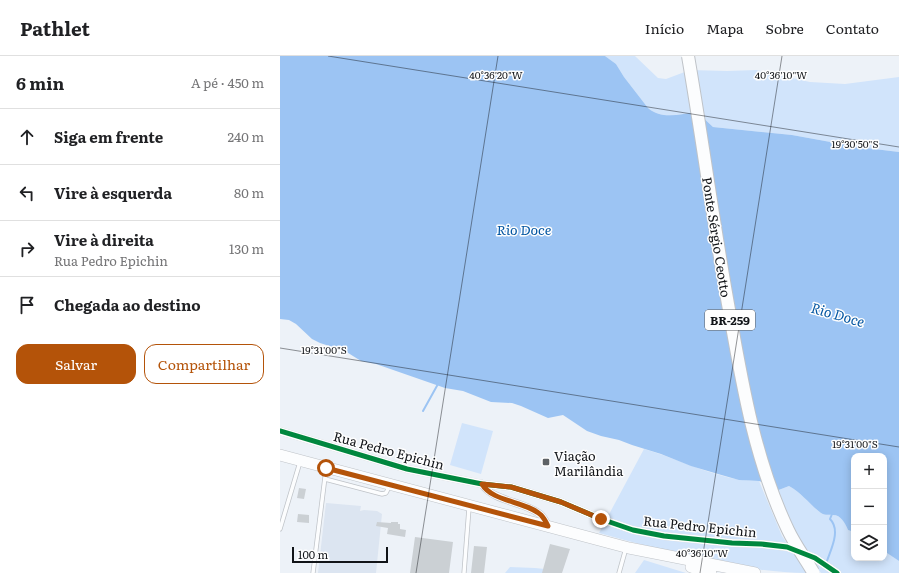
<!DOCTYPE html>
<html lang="pt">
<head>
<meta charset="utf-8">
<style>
  body { margin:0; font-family:Literata,serif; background:#f6f6f6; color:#202124 }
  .controls { position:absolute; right:12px; bottom:12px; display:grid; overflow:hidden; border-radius:8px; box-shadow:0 2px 10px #0003 }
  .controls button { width:36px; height:36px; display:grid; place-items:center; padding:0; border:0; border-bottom:1px solid #e0e0e0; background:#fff; color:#202124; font:20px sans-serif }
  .scale { position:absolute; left:12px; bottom:10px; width:96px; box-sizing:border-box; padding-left:4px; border:2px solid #111418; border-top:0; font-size:11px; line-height:14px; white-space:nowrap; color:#111418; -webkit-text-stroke:3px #fefefe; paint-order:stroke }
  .stop { position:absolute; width:12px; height:12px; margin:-9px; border:3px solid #b45309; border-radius:50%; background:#fff }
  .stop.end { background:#b45309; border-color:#fff; box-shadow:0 1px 4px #0008 }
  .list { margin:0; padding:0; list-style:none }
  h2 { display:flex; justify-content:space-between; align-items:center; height:52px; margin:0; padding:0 16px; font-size:17px }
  h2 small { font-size:13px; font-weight:400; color:#757577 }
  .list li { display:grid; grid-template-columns:26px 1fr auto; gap:12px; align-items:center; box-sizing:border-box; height:56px; padding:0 16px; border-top:1px solid #e0e0e0 }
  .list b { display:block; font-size:15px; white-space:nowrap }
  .list p { margin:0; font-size:13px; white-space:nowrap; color:#757577 }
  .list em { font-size:13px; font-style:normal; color:#757577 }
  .actions { display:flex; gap:8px; padding:12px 16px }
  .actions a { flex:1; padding:9px 0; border:1px solid #b45309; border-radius:12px; text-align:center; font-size:14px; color:#b45309 }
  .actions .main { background:#b45309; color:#fff }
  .icon { flex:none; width:22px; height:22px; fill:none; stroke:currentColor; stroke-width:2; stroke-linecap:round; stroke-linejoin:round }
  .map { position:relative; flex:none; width:619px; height:517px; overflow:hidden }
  header { display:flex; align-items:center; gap:24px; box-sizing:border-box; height:56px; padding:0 20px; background:#fff; border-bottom:1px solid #e0e0e0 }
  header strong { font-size:19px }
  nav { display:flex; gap:22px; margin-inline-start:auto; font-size:14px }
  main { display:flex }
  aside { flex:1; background:#fff }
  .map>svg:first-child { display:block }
  .built { fill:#dce5f1 }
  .green { fill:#d1e4fb }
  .water { fill:#9cc4f3 }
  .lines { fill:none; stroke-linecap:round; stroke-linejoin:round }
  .stream { stroke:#9cc4f3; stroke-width:2 }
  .building { fill:#cbd0d4 }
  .service-casing { stroke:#bfc3c8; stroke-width:5 }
  .minor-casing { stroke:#bfc3c8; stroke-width:8 }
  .primary-casing { stroke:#bfc3c8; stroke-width:12 }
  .service { stroke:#fcfdfe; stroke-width:3.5 }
  .minor { stroke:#fcfdfe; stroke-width:7 }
  .primary { stroke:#fcfdfe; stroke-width:11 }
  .trunk-bridge-casing { stroke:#bfc3c8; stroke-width:14; stroke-linecap:butt }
  .trunk-bridge { stroke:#fcfdfe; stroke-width:12 }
  .cycleway-casing { stroke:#fefefe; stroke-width:8 }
  .cycleway { stroke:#00873e; stroke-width:5 }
  .route { stroke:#b45309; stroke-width:5 }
  .ticks { fill:none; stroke:#111418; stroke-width:1; stroke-opacity:0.45 }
  .poi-dot { fill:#5e6266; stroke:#fefefe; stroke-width:1.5 }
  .labels { text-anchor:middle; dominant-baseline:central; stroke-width:3; stroke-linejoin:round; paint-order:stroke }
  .shield { fill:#fefefe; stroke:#585a5d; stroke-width:1 }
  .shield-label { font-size:12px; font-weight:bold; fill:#111418 }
  .street-label { font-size:13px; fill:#111418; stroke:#fefefe }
  .poi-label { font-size:13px; fill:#111418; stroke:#fefefe; text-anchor:start }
  .water-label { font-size:14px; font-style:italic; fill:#0255a1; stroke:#fefefe }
  .ticks-label { font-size:10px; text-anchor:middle; fill:#111418; stroke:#fefefe; stroke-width:3; stroke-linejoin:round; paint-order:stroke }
</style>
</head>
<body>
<header>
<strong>Pathlet</strong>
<nav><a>Início</a><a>Mapa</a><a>Sobre</a><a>Contato</a></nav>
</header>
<main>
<aside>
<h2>6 min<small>A pé · 450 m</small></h2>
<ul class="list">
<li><svg class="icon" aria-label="ahead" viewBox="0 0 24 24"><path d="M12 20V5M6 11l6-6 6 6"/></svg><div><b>Siga em frente</b></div><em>240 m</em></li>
<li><svg class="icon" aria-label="left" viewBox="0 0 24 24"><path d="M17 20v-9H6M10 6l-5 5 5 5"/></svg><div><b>Vire à esquerda</b></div><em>80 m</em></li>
<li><svg class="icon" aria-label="right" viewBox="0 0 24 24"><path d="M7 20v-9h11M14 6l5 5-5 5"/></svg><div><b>Vire à direita</b><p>Rua Pedro Epichin</p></div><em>130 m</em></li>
<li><svg class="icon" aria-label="arrive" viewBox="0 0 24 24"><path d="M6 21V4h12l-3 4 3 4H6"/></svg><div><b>Chegada ao destino</b></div></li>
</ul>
<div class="actions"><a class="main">Salvar</a><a>Compartilhar</a></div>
</aside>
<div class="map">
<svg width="619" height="517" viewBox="0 0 619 517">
  <rect width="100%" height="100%" fill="#edf2f8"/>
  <path class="built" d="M 46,447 L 81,450 L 80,455 L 84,454 L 97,455 L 102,458 L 96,517 L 38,517 Z"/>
  <path class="green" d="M 325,0 L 355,0 L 378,22 L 386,23 L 410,14 L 447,15 L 476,14 L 530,26 L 565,28 L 619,21 L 619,96 L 578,91 L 512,79 L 433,71 L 417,56 C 400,58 382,64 368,52 L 344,21 L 336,8 Z
    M 182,367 L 213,375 L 201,418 L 170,409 Z
    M 364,393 C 400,403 442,426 479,425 L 502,480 L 527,517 C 493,517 460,511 426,504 C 390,496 354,487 319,477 Z
    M 509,430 C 522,437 530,449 541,457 C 546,460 549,458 553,459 C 561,459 565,467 568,474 L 574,476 L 574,502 L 604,502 L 604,495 L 619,505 L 619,517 L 541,517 C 522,492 509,463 496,435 Z
    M 364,504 L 406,517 L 355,517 Z
    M 230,511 L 255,512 L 265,513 L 264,517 L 225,517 Z"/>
  <path class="water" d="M 0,0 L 325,0 L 336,8 L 344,21 L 368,52 C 382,64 400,58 417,56 L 433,71 L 512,79 L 578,91 L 619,96 L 619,505 L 604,495 L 604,400 L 574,400 L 574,476 L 568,474 C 565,467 561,459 553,459 C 549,458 546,460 541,457 C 530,449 522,437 509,430 L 496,435 L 491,429 L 479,425 L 459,424 L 438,418 L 411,410 L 381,398 L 352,389 L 339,384 L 321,380 L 307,375 L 283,359 L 268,362 L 241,350 L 232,347 L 211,346 L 183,335 L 165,332 L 96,308 L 81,305 L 65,295 L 40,287 L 32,283 L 16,268 L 9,264 L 0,263 Z"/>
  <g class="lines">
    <path class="stream" d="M 143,355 L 158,328
      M 547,505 C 551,493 561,474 550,463 L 552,458"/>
  </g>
  <path class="building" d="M 19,432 L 26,433 L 24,443 L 17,442 Z
    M 18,458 L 29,459 L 29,467 L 17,466 Z
    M 97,466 L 111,467 L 111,466 L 118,466 L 118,468 L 120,468 L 120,473 L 126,474 L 125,481 L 107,478 L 108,472 L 96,470 Z
    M 135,481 L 173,486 L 169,517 L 130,517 Z
    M 270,488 L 290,493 L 282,517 L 262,517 Z
    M 194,490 L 207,491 L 204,517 L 191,517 Z"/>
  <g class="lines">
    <g class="service-casing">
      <path id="service" d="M 45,423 L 102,438 L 106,437 L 110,429
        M 0,473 L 20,406
        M 33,517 L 46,413
        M 184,517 L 189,452
        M 339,517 L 346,492"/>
    </g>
    <g class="minor-casing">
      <path id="minor" d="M 0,375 L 127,413 L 202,428 L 231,431 L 281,446 L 321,463 L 353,474 L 384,480 L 452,487 L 481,488 L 507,491 L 535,502 L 557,517
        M 202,428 C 213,446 245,445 261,459 C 264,462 266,466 268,470"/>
    </g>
    <g class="primary-casing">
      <path id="primary" d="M 0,399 L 349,492 L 475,517
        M 411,511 L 431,517"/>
    </g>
    <use href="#service" class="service"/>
    <use href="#minor" class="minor"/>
    <use href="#primary" class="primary"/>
    <g class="trunk-bridge-casing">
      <path id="trunk-bridge" d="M 408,0 C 423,86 434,173 450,259 C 463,333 476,407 508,474 C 515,489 525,502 533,516"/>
    </g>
    <use href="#trunk-bridge" class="trunk-bridge"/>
    <g class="cycleway-casing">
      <path id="cycleway" d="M 0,375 L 127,413 L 202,428 L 231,431 L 281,446 L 321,463 L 353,474 L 384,480 L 452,487 L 481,488 L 507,491 L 535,502 L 557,517"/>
    </g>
    <use href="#cycleway" class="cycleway"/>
  </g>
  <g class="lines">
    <path class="route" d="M 46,412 L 268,470 C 266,466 264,462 261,459 C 246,445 212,446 202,428 L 231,431 L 281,446 L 321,463"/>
  </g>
  <path class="ticks" d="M 48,0 L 619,91M 0,292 L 619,391M 136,517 L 218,0M 420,517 L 502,0"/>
  <rect class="poi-dot" x="262" y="402" width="8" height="8" rx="2"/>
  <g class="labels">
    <rect class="shield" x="425" y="254" width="50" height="20" rx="3"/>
    <g class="shield-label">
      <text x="450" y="264">BR-259</text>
    </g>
    <g class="street-label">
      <text transform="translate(437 181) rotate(81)">Ponte Sérgio Ceotto</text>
      <text transform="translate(109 394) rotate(15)">Rua Pedro Epichin</text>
      <text transform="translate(420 470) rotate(6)">Rua Pedro Epichin</text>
    </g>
    <g class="poi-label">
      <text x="274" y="399">Viação<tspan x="274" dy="15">Marilândia</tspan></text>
    </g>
    <g class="water-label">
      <text x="244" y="173">Rio Doce</text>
      <text transform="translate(558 258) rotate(16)">Rio Doce</text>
    </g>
  </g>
  <g class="ticks-label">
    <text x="216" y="23">40°36'20"W</text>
    <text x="501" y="23">40°36'10"W</text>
    <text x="575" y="92">19°30'50"S</text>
    <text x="44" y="298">19°31'00"S</text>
    <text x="575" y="392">19°31'00"S</text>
    <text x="422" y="501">40°36'10"W</text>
  </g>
</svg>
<div class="controls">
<button>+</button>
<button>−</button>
<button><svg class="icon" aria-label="layers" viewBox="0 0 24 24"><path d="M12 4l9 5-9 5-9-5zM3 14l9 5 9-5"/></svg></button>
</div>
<div class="scale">100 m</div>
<div class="stop" style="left:46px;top:412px"></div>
<div class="stop end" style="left:321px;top:463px"></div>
</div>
</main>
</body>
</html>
